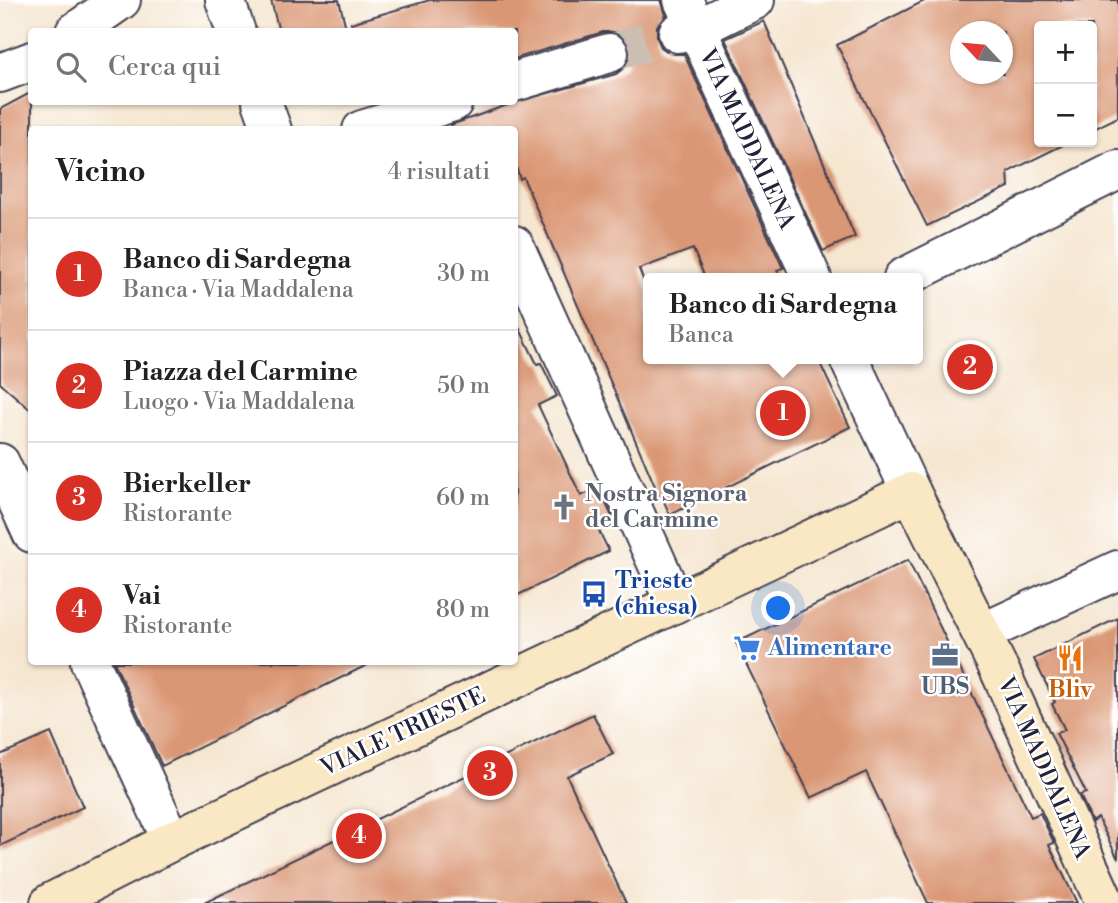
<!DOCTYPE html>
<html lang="it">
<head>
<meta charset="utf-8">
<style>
  body { margin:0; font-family:"Libre Bodoni",serif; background:#f6f6f6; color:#202124 }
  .controls { position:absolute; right:21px; top:21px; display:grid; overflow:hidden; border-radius:7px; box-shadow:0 2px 5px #0004 }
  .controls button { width:63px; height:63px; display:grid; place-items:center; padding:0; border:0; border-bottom:2px solid #e0e0e0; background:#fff; color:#202124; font:35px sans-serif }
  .compass { position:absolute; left:950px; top:21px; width:63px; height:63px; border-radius:50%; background:#fff; box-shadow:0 2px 5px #0004; rotate:296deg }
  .you { position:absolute; left:779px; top:609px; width:24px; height:24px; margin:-18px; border:5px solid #fff; border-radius:50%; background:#1a73e8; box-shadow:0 0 0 10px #1a73e833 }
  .badge { display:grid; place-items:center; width:46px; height:46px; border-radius:50%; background:#d93025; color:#fff; font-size:23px; font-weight:700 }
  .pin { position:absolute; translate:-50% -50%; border:4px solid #fff; box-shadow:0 2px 7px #0006 }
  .popup { position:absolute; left:643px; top:273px; width:280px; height:91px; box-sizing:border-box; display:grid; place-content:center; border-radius:7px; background:#fff; filter:drop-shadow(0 2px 5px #0005); font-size:23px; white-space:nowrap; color:#757577 }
  .popup b { font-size:26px; color:#202124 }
  .popup::after { content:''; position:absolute; left:50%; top:100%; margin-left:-14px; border:14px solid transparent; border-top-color:#fff }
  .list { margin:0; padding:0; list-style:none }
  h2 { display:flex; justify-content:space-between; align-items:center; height:91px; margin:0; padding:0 28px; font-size:30px }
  h2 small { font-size:23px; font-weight:400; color:#757577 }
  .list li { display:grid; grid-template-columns:46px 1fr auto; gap:21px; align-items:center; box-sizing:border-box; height:112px; padding:0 28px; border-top:2px solid #e0e0e0 }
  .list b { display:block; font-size:26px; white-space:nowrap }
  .list p { margin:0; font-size:23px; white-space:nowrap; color:#757577 }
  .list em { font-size:23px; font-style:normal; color:#757577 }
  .icon { flex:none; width:38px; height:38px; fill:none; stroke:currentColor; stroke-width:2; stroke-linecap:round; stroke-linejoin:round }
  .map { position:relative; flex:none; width:1118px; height:903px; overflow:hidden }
  .search { position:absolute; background:#fff; box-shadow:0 2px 5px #0004; left:28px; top:28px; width:490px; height:77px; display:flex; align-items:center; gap:18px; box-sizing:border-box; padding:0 24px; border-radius:7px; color:#757577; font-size:26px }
  .panel { position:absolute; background:#fff; box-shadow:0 2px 5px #0004; left:28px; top:126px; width:490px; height:539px; border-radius:7px }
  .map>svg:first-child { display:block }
  .building { fill:#da9775; fill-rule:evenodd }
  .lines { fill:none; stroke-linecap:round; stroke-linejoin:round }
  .minor-tunnel { stroke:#cbbfb2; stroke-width:38; stroke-dasharray:38 19; stroke-linecap:butt }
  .minor-casing { stroke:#423f51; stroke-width:42 }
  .secondary-casing { stroke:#423f51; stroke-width:42 }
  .minor { stroke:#fff; stroke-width:38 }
  .secondary { stroke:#fae7c3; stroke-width:38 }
  .labels { text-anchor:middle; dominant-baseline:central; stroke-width:5; stroke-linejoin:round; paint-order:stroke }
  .street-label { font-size:23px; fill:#22223b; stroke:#fff }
  .worship-label { font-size:23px; font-weight:bold; fill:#5b616d; stroke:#fff; text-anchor:start }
  .transit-label { font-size:23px; font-weight:bold; fill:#164399; stroke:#fff; text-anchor:start }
  .shop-label { font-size:23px; font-weight:bold; fill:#366cbe; stroke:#fff; text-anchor:start }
  .service-label { font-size:23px; font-weight:bold; fill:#4e5e75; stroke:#fff }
  .food-label { font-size:23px; font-weight:bold; fill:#c56008; stroke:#fff }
</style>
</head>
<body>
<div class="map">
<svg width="1118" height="903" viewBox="0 0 1118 903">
  <rect width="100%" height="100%" fill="#fff"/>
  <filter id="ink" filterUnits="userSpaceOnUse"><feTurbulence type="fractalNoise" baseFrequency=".0143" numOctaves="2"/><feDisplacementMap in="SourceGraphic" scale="14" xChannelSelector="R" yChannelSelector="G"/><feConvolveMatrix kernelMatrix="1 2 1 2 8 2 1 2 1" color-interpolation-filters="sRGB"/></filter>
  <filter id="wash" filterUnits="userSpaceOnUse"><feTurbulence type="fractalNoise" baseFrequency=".00686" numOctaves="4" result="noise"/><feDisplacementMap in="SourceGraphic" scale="28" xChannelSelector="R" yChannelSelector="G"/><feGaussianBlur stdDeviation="1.57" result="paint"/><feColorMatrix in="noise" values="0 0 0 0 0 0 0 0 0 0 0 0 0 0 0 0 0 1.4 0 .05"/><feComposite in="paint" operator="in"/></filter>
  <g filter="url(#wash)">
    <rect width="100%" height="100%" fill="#f5e6d0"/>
    <g id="blocks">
      <path class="building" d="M 271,0 L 339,0 L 347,32 L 279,32 Z
        M 430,0 L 661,0 L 666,15 L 657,26 L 657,38 L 661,47 L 671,54 L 684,54 L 783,268 L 777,270 L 780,278 L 705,278 L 693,249 L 639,269 L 648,292 L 648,359 L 818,359 L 850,427 L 670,515 L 662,497 L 660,498 L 523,177 L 520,179 L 514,161 L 514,130 L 452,130 L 451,125 L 513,103 L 616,74 L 625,67 L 630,59 L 630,46 L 624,38 L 615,32 L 603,32 L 514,59 L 514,32 L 353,32 L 351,23 Z
        M 926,0 L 1118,0 L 1118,117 L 1092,130 L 1092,26 L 1039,26 L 1039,142 L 1069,142 L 1008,172 L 1009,187 L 927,226 L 837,45 ZM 961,32 L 1003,32 L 1003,74 L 961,74 Z
        M 764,21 L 855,237 L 823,251 L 725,39 Z
        M 32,92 L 32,411 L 0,383 L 0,109 Z
        M 514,317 L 537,364 L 541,363 L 557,396 L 538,405 L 581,496 L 599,488 L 614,521 L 598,529 L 609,551 L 514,597 Z
        M 908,560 L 1031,817 L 1040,813 L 1054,843 L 1049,845 L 1077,903 L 928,903 L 866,772 L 811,798 L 736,643 Z
        M 1118,618 L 1118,859 L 1098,818 L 1092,822 L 1080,795 L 1086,793 L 1056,733 L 1065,730 L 1052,704 L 1055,702 L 1034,659 Z
        M 114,662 L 373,662 L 162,766 Z
        M 593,714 L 613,754 L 567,776 L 626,903 L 204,903 Z
        M 51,733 L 83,807 L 0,846 L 0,755 Z"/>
    </g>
  </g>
  <g filter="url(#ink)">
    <use href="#blocks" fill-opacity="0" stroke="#423f51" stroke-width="2"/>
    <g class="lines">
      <path class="minor-tunnel" d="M 609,53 L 678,33"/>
      <g class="minor-casing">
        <path id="minor" d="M 225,0 L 236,32
          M 683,0 L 812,278
          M 75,32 L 121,0
          M 678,33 L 696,29 L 755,0
          M 0,73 L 32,61
          M 514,82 L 609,53
          M 262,102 L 272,130
          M 362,130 L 453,102
          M 514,245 L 675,603
          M 903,278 L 1118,170
          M 849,359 L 911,492
          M 0,463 L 32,533
          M 982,633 L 1118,570
          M 90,662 L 172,841"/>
      </g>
      <g class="secondary-casing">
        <path id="secondary" d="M 50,903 L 172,841 L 911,492 L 1000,671 L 1105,903"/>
      </g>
      <use href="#minor" class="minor"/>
      <use href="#secondary" class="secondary"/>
    </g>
  </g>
  <defs>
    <g id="church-bare" transform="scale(2.1)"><path d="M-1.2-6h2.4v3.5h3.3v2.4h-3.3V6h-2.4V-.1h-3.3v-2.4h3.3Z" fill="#6b7280" stroke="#fff" stroke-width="2.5" paint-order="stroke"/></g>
    <g id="bus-bare" transform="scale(2.1)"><path d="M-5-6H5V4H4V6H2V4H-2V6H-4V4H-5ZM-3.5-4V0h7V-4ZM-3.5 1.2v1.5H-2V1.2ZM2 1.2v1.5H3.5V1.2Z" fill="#1a4fb4" stroke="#fff" stroke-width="2.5" paint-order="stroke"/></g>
    <g id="supermarket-bare" transform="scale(2.1)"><path d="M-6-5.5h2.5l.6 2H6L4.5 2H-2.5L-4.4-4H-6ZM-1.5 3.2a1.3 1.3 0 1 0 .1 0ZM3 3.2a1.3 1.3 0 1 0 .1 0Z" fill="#3f7fe0" stroke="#fff" stroke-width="2.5" paint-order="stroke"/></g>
    <g id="office-bare" transform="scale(2.1)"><path d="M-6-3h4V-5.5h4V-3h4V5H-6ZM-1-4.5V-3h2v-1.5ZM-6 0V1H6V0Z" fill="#5c6f8a" stroke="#fff" stroke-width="2.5" paint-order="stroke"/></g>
    <g id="restaurant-bare" transform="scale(2.1)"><path d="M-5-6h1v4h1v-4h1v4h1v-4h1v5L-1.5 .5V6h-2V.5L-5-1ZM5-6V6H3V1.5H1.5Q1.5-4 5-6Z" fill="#e8710a" stroke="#fff" stroke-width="2.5" paint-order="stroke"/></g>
  </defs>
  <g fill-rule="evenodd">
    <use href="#church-bare" x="564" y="507"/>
    <use href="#bus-bare" x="594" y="594"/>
    <use href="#supermarket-bare" x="747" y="648"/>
    <use href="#office-bare" x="945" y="655"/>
    <use href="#restaurant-bare" x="1070" y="658"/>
  </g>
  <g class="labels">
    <g class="street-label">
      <text transform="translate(747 139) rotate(65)">VIA MADDALENA</text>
      <text transform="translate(403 732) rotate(-25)">VIALE TRIESTE</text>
      <text transform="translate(1044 768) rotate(66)">VIA MADDALENA</text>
    </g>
    <g class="worship-label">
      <text x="585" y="494">Nostra Signora<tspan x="585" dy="26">del Carmine</tspan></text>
    </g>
    <g class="transit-label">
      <text x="615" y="581">Trieste<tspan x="615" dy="26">(chiesa)</tspan></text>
    </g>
    <g class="shop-label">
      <text x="768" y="648">Alimentare</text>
    </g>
    <g class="service-label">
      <text x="945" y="687">UBS</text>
    </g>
    <g class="food-label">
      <text x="1070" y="690">Bliv</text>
    </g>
  </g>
</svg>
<div class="controls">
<button>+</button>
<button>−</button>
</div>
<svg class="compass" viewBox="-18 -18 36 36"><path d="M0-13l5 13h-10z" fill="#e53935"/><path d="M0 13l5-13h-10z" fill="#757577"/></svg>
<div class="you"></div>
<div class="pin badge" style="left:783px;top:413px">1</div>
<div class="popup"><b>Banco di Sardegna</b>Banca</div>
<div class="pin badge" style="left:970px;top:367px">2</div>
<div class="pin badge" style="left:490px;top:773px">3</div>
<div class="pin badge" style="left:359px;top:836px">4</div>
<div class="search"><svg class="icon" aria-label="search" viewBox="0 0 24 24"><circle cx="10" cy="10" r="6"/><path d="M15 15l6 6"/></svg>Cerca qui</div>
<section class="panel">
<h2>Vicino<small>4 risultati</small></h2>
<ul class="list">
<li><span class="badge">1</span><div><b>Banco di Sardegna</b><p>Banca · Via Maddalena</p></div><em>30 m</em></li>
<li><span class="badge">2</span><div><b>Piazza del Carmine</b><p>Luogo · Via Maddalena</p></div><em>50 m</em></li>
<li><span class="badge">3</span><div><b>Bierkeller</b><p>Ristorante</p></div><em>60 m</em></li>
<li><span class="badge">4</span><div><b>Vai</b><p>Ristorante</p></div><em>80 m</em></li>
</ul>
</section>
</div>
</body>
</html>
